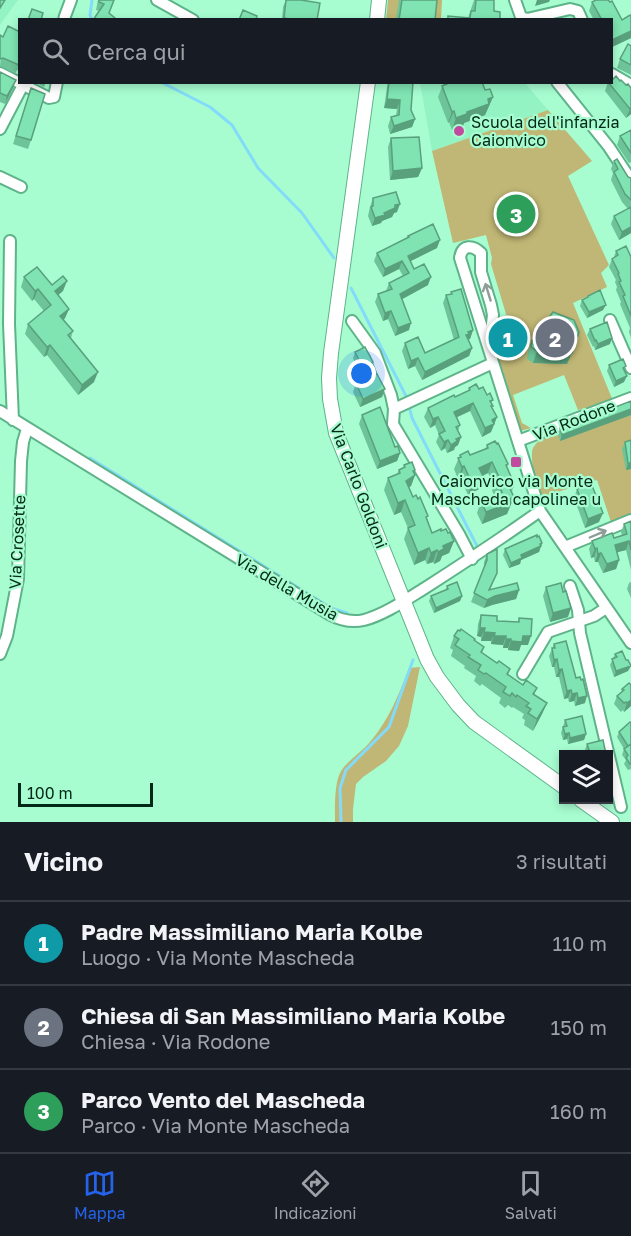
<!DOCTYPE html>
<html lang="it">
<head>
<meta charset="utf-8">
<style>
  body { margin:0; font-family:"Golos Text",sans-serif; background:#242831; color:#f1f3f6 }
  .controls { position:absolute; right:18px; bottom:18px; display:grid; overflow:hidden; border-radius:0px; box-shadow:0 3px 9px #0003 }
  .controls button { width:54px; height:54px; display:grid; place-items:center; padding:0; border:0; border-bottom:2px solid #363941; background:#171b24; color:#f1f3f6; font:30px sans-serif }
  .scale { position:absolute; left:18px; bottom:15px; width:135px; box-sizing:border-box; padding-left:6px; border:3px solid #022818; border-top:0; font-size:16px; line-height:21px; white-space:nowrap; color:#022818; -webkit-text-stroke:4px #a7fdd0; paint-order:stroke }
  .you { position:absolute; left:362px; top:374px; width:21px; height:21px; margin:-15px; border:4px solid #fff; border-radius:50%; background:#1a73e8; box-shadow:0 0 0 9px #1a73e833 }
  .badge { display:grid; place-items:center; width:39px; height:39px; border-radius:50%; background:#2563eb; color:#fff; font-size:20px; font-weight:700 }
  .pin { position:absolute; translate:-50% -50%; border:3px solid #fff; box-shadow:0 2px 6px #0006 }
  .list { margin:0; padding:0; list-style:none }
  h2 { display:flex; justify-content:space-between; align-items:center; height:78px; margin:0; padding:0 24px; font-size:26px }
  h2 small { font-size:20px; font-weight:400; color:#9ea1a6 }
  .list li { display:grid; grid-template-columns:39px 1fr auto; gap:18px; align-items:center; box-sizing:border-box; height:84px; padding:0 24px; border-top:2px solid #363941 }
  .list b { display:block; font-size:22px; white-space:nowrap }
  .list p { margin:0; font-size:20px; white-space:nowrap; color:#9ea1a6 }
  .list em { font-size:20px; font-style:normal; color:#9ea1a6 }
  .icon { flex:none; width:33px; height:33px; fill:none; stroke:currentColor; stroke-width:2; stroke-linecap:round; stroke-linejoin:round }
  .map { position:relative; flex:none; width:631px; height:822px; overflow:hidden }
  .search { position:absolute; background:#171b24; box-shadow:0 3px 9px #0003; left:18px; right:18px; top:18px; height:66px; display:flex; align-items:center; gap:15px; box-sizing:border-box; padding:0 21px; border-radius:0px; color:#9ea1a6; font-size:22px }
  .sheet { height:330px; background:#171b24 }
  nav { display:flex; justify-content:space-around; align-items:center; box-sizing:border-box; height:84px; border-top:2px solid #363941; background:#171b24; font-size:16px; color:#9ea1a6 }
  nav a { display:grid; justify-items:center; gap:3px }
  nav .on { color:#2563eb }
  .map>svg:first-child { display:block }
  .built { fill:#94f3c3 }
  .green { fill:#c0b675 }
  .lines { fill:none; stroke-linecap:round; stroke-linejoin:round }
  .stream { stroke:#82dcf9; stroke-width:3 }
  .street-casing { stroke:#5eb389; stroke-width:14 }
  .secondary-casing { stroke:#5eb389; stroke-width:16 }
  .street { stroke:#fff; stroke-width:10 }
  .secondary { stroke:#fff; stroke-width:14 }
  .wall { fill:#6dc498 }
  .shaded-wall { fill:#59a07c }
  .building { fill:#7fe4b1; stroke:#59a07c; stroke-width:1.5 }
  .oneway { stroke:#8d9e97 }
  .poi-dot { fill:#c14a9f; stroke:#a7fdd0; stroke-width:2 }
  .labels { text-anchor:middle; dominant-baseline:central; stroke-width:4.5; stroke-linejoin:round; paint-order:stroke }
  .poi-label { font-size:16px; fill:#022818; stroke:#a7fdd0; text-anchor:start }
  .street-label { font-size:16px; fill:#022818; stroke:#a7fdd0 }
</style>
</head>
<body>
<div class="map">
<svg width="631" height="822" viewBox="0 0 631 822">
  <rect width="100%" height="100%" fill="#a7fdd0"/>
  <path class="built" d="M 0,0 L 18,0 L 0,25 Z
    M 420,83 L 525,83 L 548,110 L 432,151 Z"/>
  <path class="green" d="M 388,0 L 442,0 L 441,19 L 386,20 Z
    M 548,110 L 592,161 L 568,176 L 609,265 L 601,273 L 607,287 L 573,303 L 613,401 L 578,410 L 564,375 L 513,395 L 522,423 L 531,428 L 520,431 L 516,425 L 492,345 L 493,337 L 509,324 L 491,264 L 492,258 L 486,235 L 453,243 L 432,151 Z
    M 631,402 L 631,515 L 611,522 L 597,480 L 541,497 C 537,488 529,457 533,448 C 536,443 540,440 544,436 Z
    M 420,667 L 408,726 L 399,746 L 386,761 L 363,777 L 356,784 L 353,809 L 353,822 L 335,822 C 335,808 334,783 341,771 C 348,760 362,752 370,742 C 389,720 399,694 409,668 Z"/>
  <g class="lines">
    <path class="stream" d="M 92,20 L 90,15 L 92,0
      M 161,82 L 210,107 L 232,125 L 258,168 L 302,213 L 334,258
      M 351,288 L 407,398 L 412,418 L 477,546
      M 90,458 L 331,608 L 347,613
      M 341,822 L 340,788 L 346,770 L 389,727 L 413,660"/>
    <g class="street-casing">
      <path id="street" d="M 157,0 L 193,20
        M 515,0 L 521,17 L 527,19 L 570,9 L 578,11 L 582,20
        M 64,20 L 65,16 L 71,0
        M 0,73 L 49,98 L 54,97 L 57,82
        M 612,74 L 631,85
        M 557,82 L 609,147 L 631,180
        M 0,129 L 23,85
        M 0,177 L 21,187
        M 10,241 L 9,324 L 13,420
        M 610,320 L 631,368
        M 352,321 L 375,353 L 391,395 L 394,409 L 393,424 L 459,534 L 472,559
        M 489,350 L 493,315 L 491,305 L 481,272 L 481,253 C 473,245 462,244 460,258 L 540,511 L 631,643
        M 394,409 L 493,363
        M 0,411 L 329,614 C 340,620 351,623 364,620 C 384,615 407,599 425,588 C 464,563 502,538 540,511
        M 518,441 L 631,398
        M 565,547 L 631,520
        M 570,586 L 578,610 L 580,633 L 621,807
        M 0,654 L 7,636 L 18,579 L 21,461 L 23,442 L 27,429
        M 523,674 L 548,632 L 594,616 L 606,608"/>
    </g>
    <g class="secondary-casing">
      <path id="secondary" d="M 377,20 L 379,0
        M 368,82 L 331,353 L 329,378 L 330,399 L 336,433 L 427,659 L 437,677 L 458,705 L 474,722 L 564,787
        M 581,800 L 612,822"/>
    </g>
    <use href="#street" class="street"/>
    <use href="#secondary" class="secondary"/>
  </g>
  <path class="wall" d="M 98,0 L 114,0 L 109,13 L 115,18 L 114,20 L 93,20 L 99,11 L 96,10 Z
    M 286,0 L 317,20 L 282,20 L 283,7 Z
    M 399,0 L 437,0 L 435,20 L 396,20 Z
    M 474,0 L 494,0 L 494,11 L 500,20 L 447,20 L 448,16 L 468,18 Z
    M 592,2 L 622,20 L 631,31 L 631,38 L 612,47 L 612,20 L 594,20 L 589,11 Z
    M 20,32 L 20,71 L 17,70 L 16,73 L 0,66 L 3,37 Z
    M 631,46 L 631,75 L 617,68 L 620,59 Z
    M 0,72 L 13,88 L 5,104 L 0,102 Z
    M 620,81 L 631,88 L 631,114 L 626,118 L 605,91 L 608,82 Z
    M 35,82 L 46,82 L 44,87 Z
    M 388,82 L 413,82 L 411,110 L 415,119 L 412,127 L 390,134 L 388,126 L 391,117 L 396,115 L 397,109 L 384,108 L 387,87 Z
    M 444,82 L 482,82 L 485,90 L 493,97 L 485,115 L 464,123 L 463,126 L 452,130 L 449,122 L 448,123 L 438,97 Z
    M 31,88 L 31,140 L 28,149 L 13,144 Z
    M 631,130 L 631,162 L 629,163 L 617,145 L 620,136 Z
    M 391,138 L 422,168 L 418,177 L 390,180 L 388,147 Z
    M 614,161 L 628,177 L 631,178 L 631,233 L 619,240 L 611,224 L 614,216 L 628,209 L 622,202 L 611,180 L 613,173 L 611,169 Z
    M 373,198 L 397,212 L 394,213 L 392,217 L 382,221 L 381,223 L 372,226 L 368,216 L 370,207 Z
    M 408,236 L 437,248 L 410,261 L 414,269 L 428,285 L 402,299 L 409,330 L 395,336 L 388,319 L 383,321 L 375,302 L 378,294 L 386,291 L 389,283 L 403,276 L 399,269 L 383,277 L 374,261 L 377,253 L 407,238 Z
    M 616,251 L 631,257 L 631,338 L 629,332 L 630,328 L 620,304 L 621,302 L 616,290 L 617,287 L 615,282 L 616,280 L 609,267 L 612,259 L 614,257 Z
    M 24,277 L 52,285 L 63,291 L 58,295 L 69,309 L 65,318 L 64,320 L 73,331 L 71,338 L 94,382 L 78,395 L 47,355 L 44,357 L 25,334 L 28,324 L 44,311 L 34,299 L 32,301 L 21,287 Z
    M 451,292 L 473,330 L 470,339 L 468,339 L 472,348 L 469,356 L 422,380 L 415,366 L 408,369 L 402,351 L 405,343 L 425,353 L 454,340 L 443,303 L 446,295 L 451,294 Z
    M 588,296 L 603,310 L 587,318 L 580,306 L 582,300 L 587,298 Z
    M 590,329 L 610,344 L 595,350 L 594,346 L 593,347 L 587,335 Z
    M 579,332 L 567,364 L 533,363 L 527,359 L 528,352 L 532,341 Z
    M 355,352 L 373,362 L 370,368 L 358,375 L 354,367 L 355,364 L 353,358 Z
    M 609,365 L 624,371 L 624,382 L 614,387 L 607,371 Z
    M 356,383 L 382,397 L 360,407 L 353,392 Z
    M 469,388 L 479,389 L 493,400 L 491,403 L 492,408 L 497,417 L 491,432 L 482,437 L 470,411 L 457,417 L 460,425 L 458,431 L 461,437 L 458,445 L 455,447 L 454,450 L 447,453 L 445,448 L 441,451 L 436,442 L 439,435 L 435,425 L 430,428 L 424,417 L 428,408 L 468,391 Z
    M 631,401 L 631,415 L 560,441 L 558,434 L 560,428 Z
    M 362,415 L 385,419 L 384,421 L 395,447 L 400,453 L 397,461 L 377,469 L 359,424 Z
    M 625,442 L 631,469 L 626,470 L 622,449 Z
    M 487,445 L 508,464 L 507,467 L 513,487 L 512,492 L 514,497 L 507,514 L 482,524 L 477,513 L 481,501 L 494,496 L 492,490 L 494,486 L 488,473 L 483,476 L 479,489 L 468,495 L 460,478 L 458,479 L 454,469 L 460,455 L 470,455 L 485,449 Z
    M 404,465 L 415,470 L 414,473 L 415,475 L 411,486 L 409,487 L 413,497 L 427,519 L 432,533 L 441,531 L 448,533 L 454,541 L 449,553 L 442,556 L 440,561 L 434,564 L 433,562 L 427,564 L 425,560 L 414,565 L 404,539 L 408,528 L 401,512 L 394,515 L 384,490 L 388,478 L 397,474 L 399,470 L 403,468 Z
    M 577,489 L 599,522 L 585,528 L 574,498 Z
    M 631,521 L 631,570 L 626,550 L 617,552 L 619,560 L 616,569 L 603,573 L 598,562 L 595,562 L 594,557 L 591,558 L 589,549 L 592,541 L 614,538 L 622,536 L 621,532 L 624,524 Z
    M 542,543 L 539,552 L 521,560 L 520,564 L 509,568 L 503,555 L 505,549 Z
    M 487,554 L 497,573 L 490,590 L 519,590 L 516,599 L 492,605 L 484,608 L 471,602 L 484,568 L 484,562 Z
    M 631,582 L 631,598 L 627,589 L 629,583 Z
    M 447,586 L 462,596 L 460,601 L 434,613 L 429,601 L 431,596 L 445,591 Z
    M 546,587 L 563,592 L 568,617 L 550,622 L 543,596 Z
    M 481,615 L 497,621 L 518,622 L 519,618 L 528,645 L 521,645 L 519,651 L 508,650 L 508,648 L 503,648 L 503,645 L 491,644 L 491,641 L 481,641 L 481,637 L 477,636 L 478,624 Z
    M 454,636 L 475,641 L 484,647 L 482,653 L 497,663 L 510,669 L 508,675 L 523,685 L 537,688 L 534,695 L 547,703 L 542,714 L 533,731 L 524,725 L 525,720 L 522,718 L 524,714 L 513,707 L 512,708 L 508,705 L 505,708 L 499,703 L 501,698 L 482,684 L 480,686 L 474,681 L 476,676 L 464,668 L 465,666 L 451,656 L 453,650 L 450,648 Z
    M 554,644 L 576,678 L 585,703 L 575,706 L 574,701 L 569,702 L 568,698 L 564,699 L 559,677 L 556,677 L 554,667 L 552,667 L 549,656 Z
    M 615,654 L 628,671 L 614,677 L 610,665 Z
    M 631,685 L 631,706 L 624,712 L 623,710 L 621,712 L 614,704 L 617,696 L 621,693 L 622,689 Z
    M 565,720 L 586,734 L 584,740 L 568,744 L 567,739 L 563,740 L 561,733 Z
    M 631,723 L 631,769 L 628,770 L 624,764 L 626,760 L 622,755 L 624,749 L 617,737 L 619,732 Z
    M 587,744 L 606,754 L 585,754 L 584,753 Z"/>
  <path class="shaded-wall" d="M 537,0 L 550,0 L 549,2 L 535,6 Z
    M 631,31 L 631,38 L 612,47 L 612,40 Z
    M 16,80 L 13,88 L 5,104 L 7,96 Z
    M 493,97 L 485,115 L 464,123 L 463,126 L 452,130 L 456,118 L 488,99 Z
    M 387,99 L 400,100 L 397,109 L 384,108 Z
    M 631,108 L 631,114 L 626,118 L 630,109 Z
    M 454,111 L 449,122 L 448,123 L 452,112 Z
    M 415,119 L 412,127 L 390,134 L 394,126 Z
    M 422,168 L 418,177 L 390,180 L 393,171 Z
    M 400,204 L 397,212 L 394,213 L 392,217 L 382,221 L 381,223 L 372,226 L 375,218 L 395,205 Z
    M 631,227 L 631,233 L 619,240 L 622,232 Z
    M 440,240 L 437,248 L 405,264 L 408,256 Z
    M 402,261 L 399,269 L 383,277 L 385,269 Z
    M 431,277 L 428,285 L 397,302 L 400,294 Z
    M 67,281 L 63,291 L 51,301 L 55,291 Z
    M 38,289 L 34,299 L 32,301 L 35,291 Z
    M 606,305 L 603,310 L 587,318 L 589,312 Z
    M 69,309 L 65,318 L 57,325 L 60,316 Z
    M 391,311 L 388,319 L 383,321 L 385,313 Z
    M 411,323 L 409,330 L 395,336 L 398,328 Z
    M 473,330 L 470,339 L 467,340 L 463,343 L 468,332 Z
    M 612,338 L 610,344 L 595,350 L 598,344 Z
    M 50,345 L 47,355 L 44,357 L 47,347 Z
    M 472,348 L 469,356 L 422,380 L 425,372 Z
    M 537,351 L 572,353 L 567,364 L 533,363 Z
    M 418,358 L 415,366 L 408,369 L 411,361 Z
    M 373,362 L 370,368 L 358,375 L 360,369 Z
    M 98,372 L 94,382 L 78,395 L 82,385 Z
    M 627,376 L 624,382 L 614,387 L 616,381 Z
    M 385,389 L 382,397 L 360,407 L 363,399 Z
    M 473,403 L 470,411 L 451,420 L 454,412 Z
    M 631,409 L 631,415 L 560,441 L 562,435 Z
    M 438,417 L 435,425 L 430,428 L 433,419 Z
    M 497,417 L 491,432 L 482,437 L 485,428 L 492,420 Z
    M 461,437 L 458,445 L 455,447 L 454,450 L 447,453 L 451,445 L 456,439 Z
    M 448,440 L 445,448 L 441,451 L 444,442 Z
    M 400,453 L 397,461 L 377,469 L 380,461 Z
    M 492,462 L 488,473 L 475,479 L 479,468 Z
    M 628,463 L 631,463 L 631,469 L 626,470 Z
    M 464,466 L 460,478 L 458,479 L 462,467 Z
    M 415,470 L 413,476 L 415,475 L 411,486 L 401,492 L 406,481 L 413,471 Z
    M 484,478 L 479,489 L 468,495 L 472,483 Z
    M 514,497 L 507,514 L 482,524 L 486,512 Z
    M 405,500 L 401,512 L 394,515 L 398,503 Z
    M 603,513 L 599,522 L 585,528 L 588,519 Z
    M 454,541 L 449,553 L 442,556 L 440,561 L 434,564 L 438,552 L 443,546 Z
    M 629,541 L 626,550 L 611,554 L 615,545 Z
    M 542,543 L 539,552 L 521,560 L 520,564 L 509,568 L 511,563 L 521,555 Z
    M 429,548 L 425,560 L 414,565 L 418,553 Z
    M 597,548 L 594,557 L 591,558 L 595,549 Z
    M 437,550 L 433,562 L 427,564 L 431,553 Z
    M 601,553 L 598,562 L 595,562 L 598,554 Z
    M 619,560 L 616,569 L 603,573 L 607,564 Z
    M 519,590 L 516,599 L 492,605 L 484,608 L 487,600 L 495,596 Z
    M 462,596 L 460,601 L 434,613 L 436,608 Z
    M 571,608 L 568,617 L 550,622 L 553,613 Z
    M 480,628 L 485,628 L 481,637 L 477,636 Z
    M 484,632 L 495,633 L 491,641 L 481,641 Z
    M 494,636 L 506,636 L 503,645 L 491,644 Z
    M 523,636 L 531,636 L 528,645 L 521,645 L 519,651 L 508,650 L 511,641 Z
    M 506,639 L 511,639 L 508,648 L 503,648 Z
    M 557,659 L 554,667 L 552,667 L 554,660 Z
    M 631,666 L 628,671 L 614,677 L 616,671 Z
    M 562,669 L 559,677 L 556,677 L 559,670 Z
    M 571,690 L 568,698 L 564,699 L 567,691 Z
    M 577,693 L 574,701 L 569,702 L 572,694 Z
    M 587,696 L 585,703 L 575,706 L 578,698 Z
    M 631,700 L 631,706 L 624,712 L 627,703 Z
    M 547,703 L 542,714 L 533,731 L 537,719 Z
    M 569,733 L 567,739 L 563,740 L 565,734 Z
    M 586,734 L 584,740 L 568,744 L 570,738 Z"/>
  <path class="building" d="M 0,0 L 5,0 L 0,8 Z
    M 99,0 L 114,0 L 109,13 L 115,18 L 113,20 L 93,20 L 104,4 L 99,2 Z
    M 286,0 L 301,0 L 320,3 L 317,20 L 294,20 L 284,18 Z
    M 402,0 L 437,0 L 435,20 L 399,20 Z
    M 476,0 L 494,0 L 494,11 L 500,12 L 500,20 L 448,20 L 448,16 L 470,18 L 471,11 L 475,11 Z
    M 596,0 L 608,0 L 610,2 L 612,1 L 622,20 L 630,15 L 631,17 L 631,31 L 612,40 L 612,20 L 602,20 L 592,2 Z
    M 32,9 L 43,13 L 41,20 L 28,20 Z
    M 243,10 L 257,16 L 256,20 L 239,20 Z
    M 8,26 L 20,32 L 19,65 L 3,58 L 0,59 L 0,35 L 3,37 Z
    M 628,44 L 631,46 L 631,65 L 620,59 Z
    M 0,72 L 16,80 L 7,96 L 0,93 Z
    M 616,76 L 620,81 L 621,80 L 626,85 L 628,84 L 631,88 L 631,108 L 630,109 L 608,82 L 612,82 L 612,80 Z
    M 389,82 L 413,82 L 411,110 L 415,119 L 394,126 L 391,117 L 399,115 L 400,100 L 387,99 Z
    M 447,82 L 482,82 L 485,90 L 490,89 L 493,97 L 488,99 L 489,104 L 467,112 L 467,114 L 456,118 L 454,111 L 452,112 L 442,86 L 447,84 Z
    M 31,88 L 45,94 L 31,140 L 16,136 Z
    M 631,130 L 631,153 L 620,136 Z
    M 419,137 L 422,168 L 393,171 L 391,138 Z
    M 617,159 L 628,177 L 631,178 L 631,200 L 625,194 L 614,172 L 618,169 L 614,161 Z
    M 396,192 L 400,204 L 395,205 L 395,208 L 384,213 L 385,215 L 375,218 L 371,207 L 373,206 L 373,198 Z
    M 631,207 L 631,227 L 622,232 L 614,216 Z
    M 433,224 L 440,240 L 408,256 L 414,269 L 424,264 L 431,277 L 400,294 L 411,323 L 398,328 L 391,311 L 385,313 L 378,294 L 392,289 L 389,283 L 409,273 L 402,261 L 385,269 L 377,253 L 409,237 L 408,236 Z
    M 626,246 L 631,257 L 631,316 L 623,296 L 625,295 L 619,282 L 621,281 L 618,274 L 619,273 L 612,259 L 618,255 L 616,251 Z
    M 37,267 L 52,285 L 63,276 L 67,281 L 55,291 L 69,309 L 60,316 L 73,331 L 68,335 L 98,372 L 82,385 L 50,345 L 47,347 L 28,324 L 51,305 L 38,289 L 35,291 L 24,277 Z
    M 461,289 L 473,330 L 468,332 L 469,334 L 466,335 L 472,348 L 425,372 L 418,358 L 411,361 L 405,343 L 418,337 L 425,353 L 459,337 L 446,295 L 452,294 L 451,292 Z
    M 600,290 L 606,305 L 589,312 L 582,300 L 588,297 L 588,296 Z
    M 553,312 L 574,320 L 579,332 L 572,353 L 537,351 L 531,347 L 532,341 Z
    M 607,322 L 612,338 L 598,344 L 596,340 L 595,341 L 590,329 Z
    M 365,347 L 373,362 L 360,369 L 356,361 L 359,360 L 355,352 Z
    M 623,359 L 626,366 L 623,368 L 627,376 L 616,381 L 609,365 Z
    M 377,374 L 385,389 L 363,399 L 356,383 Z
    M 476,384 L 479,389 L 483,387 L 487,395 L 490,393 L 493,400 L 490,401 L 493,406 L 491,406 L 497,417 L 492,420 L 494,424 L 485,428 L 473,403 L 454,412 L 460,425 L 456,427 L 461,437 L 456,439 L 457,441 L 451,445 L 448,440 L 444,442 L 439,434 L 445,431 L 438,417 L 433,419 L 428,408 L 454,395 L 455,397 L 470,390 L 469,388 Z
    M 631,401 L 631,409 L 562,435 L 560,428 Z
    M 380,407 L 395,447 L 398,446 L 400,453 L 380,461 L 362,415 Z
    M 631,440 L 631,463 L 628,463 L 625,442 Z
    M 495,441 L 497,444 L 498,443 L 508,464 L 506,465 L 512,479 L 510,480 L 513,487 L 510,489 L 514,497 L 510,499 L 511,502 L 486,512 L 481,501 L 502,492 L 496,478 L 499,477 L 492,462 L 479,468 L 484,478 L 472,483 L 464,466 L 462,467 L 458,458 L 461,457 L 460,455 L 468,451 L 470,455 L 488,448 L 487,445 Z
    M 412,462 L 415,470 L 413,471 L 415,475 L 406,481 L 413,497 L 416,495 L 418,499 L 420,497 L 428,516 L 426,517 L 432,533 L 441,529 L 441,531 L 446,529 L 448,533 L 450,532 L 454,541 L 443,546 L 444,549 L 438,552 L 437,550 L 431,553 L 429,548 L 418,553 L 408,528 L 415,525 L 405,500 L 398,503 L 388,478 L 400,473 L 399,470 L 405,467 L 404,465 Z
    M 591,483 L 603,513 L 588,519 L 577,489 Z
    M 631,521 L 631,550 L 629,541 L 615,545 L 619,560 L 607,564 L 601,553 L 598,554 L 597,548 L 595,549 L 592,541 L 612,533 L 614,538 L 627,534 L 624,524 Z
    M 537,535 L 537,537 L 539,536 L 542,543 L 540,544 L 541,546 L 521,555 L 522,558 L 511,563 L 505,549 Z
    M 497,549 L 497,573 L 489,590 L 517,583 L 519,590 L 495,596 L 487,600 L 474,593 L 487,560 L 487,554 Z
    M 457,582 L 462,596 L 436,608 L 431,596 L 448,589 L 447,586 Z
    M 561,583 L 563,592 L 566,591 L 571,608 L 553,613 L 546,587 Z
    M 481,615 L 497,616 L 497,621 L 519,622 L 519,618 L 532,619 L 531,636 L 523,636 L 522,642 L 511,641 L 511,639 L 506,639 L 506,636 L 494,636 L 495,633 L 484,632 L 485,628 L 480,628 Z
    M 461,629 L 475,639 L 474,640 L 484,647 L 481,652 L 497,663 L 499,661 L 510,669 L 507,674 L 523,685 L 526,680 L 537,688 L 533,694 L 547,703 L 537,719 L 528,713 L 531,709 L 526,706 L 529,703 L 517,695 L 516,697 L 512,693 L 510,696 L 503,692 L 506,687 L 486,673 L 484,674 L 478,670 L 481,665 L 468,657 L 470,655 L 455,645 L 459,639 L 454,636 L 458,630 L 460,631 Z
    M 566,641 L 576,678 L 580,677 L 581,680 L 583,679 L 587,696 L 578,698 L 577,693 L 572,694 L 571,690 L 567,691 L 562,669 L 559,670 L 557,659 L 554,660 L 552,648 L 555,648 L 554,644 Z
    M 622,651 L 626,660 L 628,660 L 631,666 L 616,671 L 612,659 L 617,657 L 615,654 Z
    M 629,683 L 631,685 L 631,700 L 627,703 L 626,702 L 624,703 L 617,696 L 624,690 L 622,689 Z
    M 582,716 L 586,734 L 570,738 L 569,733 L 565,734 L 563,727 L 567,726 L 565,720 Z
    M 630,722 L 631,723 L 631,744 L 628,746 L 619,732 Z
    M 603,740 L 606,754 L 592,754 L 592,752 L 590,753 L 587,744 Z
    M 631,744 L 631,764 L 630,764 L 626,758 L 628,755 L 624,749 Z"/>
  <defs><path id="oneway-shaft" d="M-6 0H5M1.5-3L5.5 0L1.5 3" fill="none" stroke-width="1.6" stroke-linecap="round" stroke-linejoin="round" transform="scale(1.5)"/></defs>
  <g class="oneway">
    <use href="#oneway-shaft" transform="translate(488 292) rotate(-107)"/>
    <use href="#oneway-shaft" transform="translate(598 534) rotate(-23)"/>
  </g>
  <g class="poi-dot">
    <circle cx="459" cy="131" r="6"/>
    <rect x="510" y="456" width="12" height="12" rx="3"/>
  </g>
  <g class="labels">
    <g class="poi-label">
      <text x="471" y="122">Scuola dell'infanzia<tspan x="471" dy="18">Caionvico</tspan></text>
      <text x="516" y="481" text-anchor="middle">Caionvico via Monte<tspan x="516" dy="18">Mascheda capolinea u</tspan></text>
    </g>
    <g class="street-label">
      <text transform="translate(574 420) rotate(-21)">Via Rodone</text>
      <text transform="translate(359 486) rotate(69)">Via Carlo Goldoni</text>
      <text transform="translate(17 542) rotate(-87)">Via Crosette</text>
      <text transform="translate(287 587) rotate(30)">Via della Musia</text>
    </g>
  </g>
</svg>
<div class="controls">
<button><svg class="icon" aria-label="layers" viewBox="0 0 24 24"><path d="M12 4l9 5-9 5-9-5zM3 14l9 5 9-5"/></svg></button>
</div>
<div class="scale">100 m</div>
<div class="you"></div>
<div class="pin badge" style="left:508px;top:338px;background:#0f9aa8">1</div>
<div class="pin badge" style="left:555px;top:338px;background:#6b7280">2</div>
<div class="pin badge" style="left:516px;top:214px;background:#2e9e5b">3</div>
<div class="search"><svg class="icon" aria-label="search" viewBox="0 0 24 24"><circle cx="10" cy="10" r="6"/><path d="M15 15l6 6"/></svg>Cerca qui</div>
</div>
<section class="sheet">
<h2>Vicino<small>3 risultati</small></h2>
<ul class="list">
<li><span class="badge" style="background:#0f9aa8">1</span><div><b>Padre Massimiliano Maria Kolbe</b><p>Luogo · Via Monte Mascheda</p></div><em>110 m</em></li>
<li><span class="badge" style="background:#6b7280">2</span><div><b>Chiesa di San Massimiliano Maria Kolbe</b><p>Chiesa · Via Rodone</p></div><em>150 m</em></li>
<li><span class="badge" style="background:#2e9e5b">3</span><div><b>Parco Vento del Mascheda</b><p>Parco · Via Monte Mascheda</p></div><em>160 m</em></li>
</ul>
</section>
<nav>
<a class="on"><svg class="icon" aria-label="map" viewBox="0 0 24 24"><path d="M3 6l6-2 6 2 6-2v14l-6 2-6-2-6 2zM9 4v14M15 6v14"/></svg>Mappa</a>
<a><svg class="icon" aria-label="directions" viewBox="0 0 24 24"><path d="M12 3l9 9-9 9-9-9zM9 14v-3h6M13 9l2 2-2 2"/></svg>Indicazioni</a>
<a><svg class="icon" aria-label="saved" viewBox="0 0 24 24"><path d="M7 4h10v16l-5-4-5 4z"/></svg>Salvati</a>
</nav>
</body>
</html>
